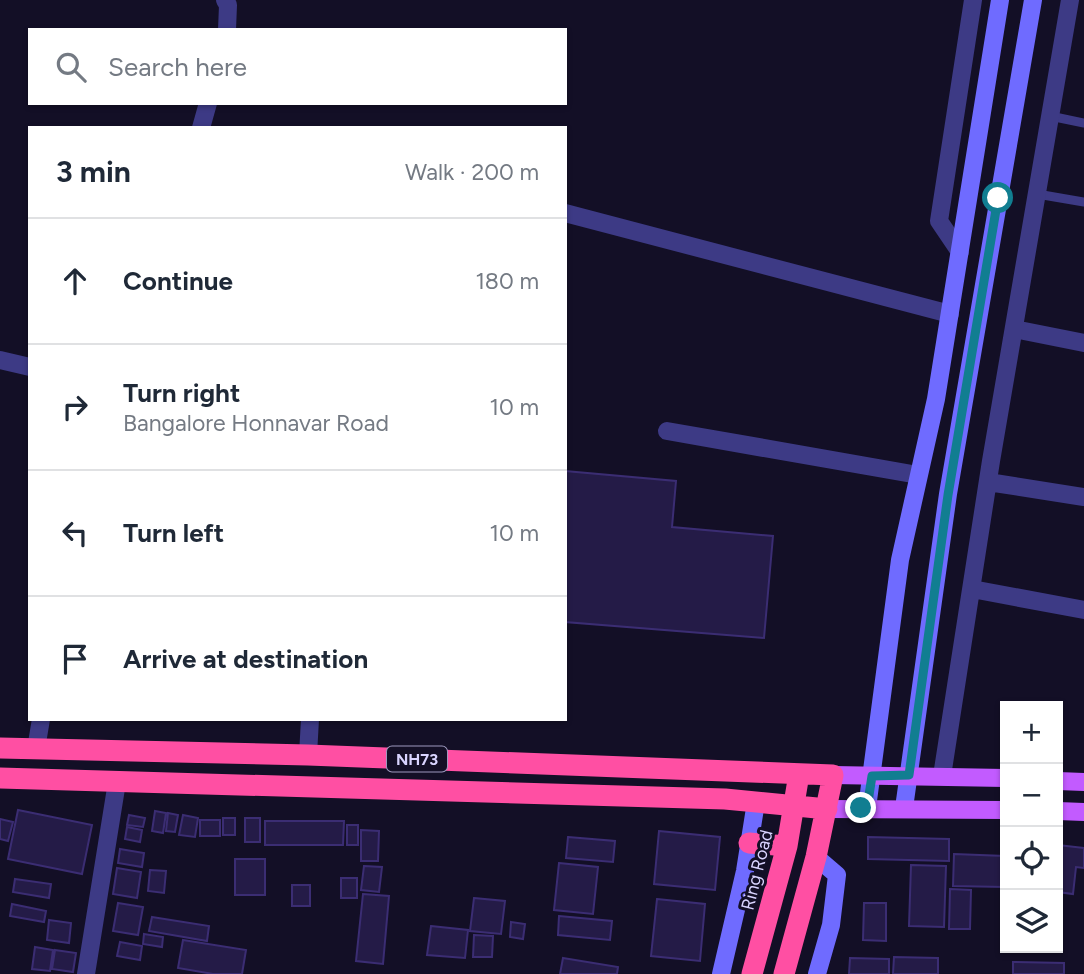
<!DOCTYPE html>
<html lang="en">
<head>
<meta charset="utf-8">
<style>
  body { margin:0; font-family:Figtree,sans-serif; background:#f2f2f3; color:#1f2937 }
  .controls { position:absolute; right:21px; bottom:21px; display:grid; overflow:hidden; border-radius:0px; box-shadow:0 2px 5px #0004 }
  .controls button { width:63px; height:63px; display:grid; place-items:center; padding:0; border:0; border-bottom:2px solid #e0e1e3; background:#fff; color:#1f2937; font:35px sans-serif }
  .stop { position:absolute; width:21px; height:21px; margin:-16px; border:5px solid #117e91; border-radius:50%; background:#fff }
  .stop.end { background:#117e91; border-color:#fff; box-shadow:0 2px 7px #0008 }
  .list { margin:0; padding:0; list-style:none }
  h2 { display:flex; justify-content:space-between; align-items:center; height:91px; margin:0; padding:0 28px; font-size:30px }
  h2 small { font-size:23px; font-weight:400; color:#747a83 }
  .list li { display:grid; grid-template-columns:46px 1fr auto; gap:21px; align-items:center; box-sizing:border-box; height:126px; padding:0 28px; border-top:2px solid #e0e1e3 }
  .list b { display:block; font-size:26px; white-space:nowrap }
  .list p { margin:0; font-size:23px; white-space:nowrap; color:#747a83 }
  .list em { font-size:23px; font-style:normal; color:#747a83 }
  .icon { flex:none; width:38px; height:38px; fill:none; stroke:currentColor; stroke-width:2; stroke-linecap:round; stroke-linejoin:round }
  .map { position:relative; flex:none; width:1084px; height:974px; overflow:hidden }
  .search { position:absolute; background:#fff; box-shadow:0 2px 5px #0004; left:28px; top:28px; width:539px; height:77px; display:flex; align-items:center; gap:18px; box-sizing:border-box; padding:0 24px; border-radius:0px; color:#747a83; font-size:26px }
  .panel { position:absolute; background:#fff; box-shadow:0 2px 5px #0004; left:28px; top:126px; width:539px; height:595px; border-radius:0px }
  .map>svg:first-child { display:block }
  .building { fill:#241b47; stroke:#3b2d73; stroke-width:2 }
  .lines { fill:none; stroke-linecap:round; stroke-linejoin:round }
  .lane { stroke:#3d3a85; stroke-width:9 }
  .street { stroke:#3d3a85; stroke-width:18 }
  .secondary { stroke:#6f6bff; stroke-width:18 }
  .primary { stroke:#c25bff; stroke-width:18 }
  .highway { stroke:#ff4fa3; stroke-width:21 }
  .route { stroke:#117e91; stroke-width:9 }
  .labels { text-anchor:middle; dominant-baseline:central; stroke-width:6; stroke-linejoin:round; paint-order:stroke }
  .shield { fill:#130f26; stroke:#9e99be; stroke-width:2 }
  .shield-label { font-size:16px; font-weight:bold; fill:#d9d4ff }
  .street-label { font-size:18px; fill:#d9d4ff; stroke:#130f26 }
</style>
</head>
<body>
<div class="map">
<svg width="1084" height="974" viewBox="0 0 1084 974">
  <rect width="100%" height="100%" fill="#130f26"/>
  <path class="building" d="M 565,471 L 676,481 L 672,527 L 773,536 L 764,638 L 565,622 Z
    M 18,810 L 92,825 L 82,874 L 8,859 Z
    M 155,811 L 166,813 L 163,833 L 152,831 Z
    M 168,813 L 178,815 L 175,832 L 166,831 Z
    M 129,815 L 145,818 L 143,827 L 127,825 Z
    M 183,815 L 198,818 L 195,837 L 179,835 Z
    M 223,818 L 235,818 L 235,835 L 223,835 Z
    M 245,818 L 260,818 L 260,842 L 245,842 Z
    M 0,819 L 13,822 L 8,841 L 0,839 Z
    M 200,820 L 220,820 L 220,836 L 200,836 Z
    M 265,821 L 344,821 L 343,845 L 265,845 Z
    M 347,825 L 358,825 L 358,845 L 347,845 Z
    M 127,827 L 142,830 L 140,842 L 125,839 Z
    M 361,830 L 379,831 L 378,861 L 361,861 Z
    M 659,831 L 720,837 L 715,890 L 654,884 Z
    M 568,837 L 615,841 L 613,862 L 566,858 Z
    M 868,837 L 949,839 L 949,861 L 868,859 Z
    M 1058,845 L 1084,848 L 1084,868 L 1076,867 L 1073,894 L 1058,892 Z
    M 120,849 L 144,853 L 142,867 L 118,863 Z
    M 954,854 L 1005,856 L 1005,887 L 953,886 Z
    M 235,859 L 265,859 L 265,895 L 235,895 Z
    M 559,863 L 598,867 L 593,914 L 554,910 Z
    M 911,865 L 946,866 L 944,927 L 909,926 Z
    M 364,866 L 382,867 L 379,892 L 361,890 Z
    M 117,868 L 141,872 L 137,898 L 113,894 Z
    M 150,870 L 166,871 L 164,893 L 148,891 Z
    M 341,878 L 357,878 L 357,898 L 341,898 Z
    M 15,879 L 51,884 L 49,898 L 13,892 Z
    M 292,885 L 310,885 L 310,906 L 292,906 Z
    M 950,889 L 971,890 L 970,929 L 949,929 Z
    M 363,894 L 389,896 L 383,964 L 356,961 Z
    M 474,898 L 505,901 L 501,934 L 470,931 Z
    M 657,899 L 705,904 L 700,961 L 651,956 Z
    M 118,903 L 143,907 L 138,935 L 113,931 Z
    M 864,903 L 886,903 L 886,941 L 863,940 Z
    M 12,904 L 46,911 L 44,922 L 10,916 Z
    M 559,916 L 612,921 L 610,940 L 558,935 Z
    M 152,917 L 209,926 L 207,941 L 149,931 Z
    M 49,920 L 71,923 L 69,943 L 47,940 Z
    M 511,922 L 525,924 L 523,939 L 510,937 Z
    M 431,926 L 468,930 L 465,958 L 427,955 Z
    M 144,934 L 163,937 L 162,947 L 143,944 Z
    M 474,935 L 493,936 L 492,957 L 473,957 Z
    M 183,940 L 246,950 L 242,974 L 213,974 L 178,968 Z
    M 120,942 L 142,946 L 140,960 L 117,956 Z
    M 35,947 L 53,950 L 50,971 L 32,969 Z
    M 55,950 L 76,953 L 73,972 L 52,969 Z
    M 894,957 L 938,958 L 938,974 L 893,974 Z
    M 563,958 L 618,967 L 617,974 L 560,974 Z
    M 850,958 L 889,959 L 889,974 L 849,974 Z
    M 1013,962 L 1064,963 L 1064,974 L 1013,974 Z"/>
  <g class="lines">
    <path class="lane" d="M 1050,116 L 1084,123
      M 1037,194 L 1084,202"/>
    <path class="street" d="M 225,0 L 228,5 L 227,30
      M 201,128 L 208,103
      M 565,213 L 950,314
      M 960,252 L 939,221 L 973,0
      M 1014,329 L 1084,343
      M 0,360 L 30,367
      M 667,431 L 918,475
      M 988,482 L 1084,497
      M 972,589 L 1084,610
      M 36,749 L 41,719
      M 308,755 L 310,719
      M 942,776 L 991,461 L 1070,0
      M 86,974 L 117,782"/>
    <path class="secondary" d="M 867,808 L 900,560 L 936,399 L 1000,0
      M 904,808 L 948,494 L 1033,0
      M 816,857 L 837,875 L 831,925 L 817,974
      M 721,974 L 745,871 L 756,802"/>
    <path class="primary" d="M 833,775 L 1005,778
      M 1058,781 L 1084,782
      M 827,809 L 1005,810
      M 1058,811 L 1084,812"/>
    <path class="highway" d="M 0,748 L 308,755 L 833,775 L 816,857 L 784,974
      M 0,778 L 725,799 L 827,809
      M 749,843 L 787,846
      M 752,974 L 787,846 L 799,774"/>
  </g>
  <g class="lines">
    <path class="route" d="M 861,808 L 867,808 L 872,776 L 909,775 L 948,495 L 998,198"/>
  </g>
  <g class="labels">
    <rect class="shield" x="387" y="746.5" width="60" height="25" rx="5"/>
    <g class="shield-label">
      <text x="417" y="759">NH73</text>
    </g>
    <g class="street-label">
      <text transform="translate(757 870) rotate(-76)">Ring Road</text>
    </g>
  </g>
</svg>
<div class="controls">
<button>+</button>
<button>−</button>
<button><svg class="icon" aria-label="locate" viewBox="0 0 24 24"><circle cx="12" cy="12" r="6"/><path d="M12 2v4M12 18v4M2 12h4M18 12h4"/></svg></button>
<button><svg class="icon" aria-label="layers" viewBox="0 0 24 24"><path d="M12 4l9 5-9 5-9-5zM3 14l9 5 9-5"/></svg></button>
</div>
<div class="stop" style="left:998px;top:198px"></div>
<div class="stop end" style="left:861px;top:808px"></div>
<div class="search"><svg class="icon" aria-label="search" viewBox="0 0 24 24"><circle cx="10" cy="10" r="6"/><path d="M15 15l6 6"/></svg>Search here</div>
<section class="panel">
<h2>3 min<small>Walk · 200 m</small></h2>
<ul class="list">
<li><svg class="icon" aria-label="ahead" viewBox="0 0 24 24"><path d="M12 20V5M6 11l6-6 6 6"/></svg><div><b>Continue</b></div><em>180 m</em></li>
<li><svg class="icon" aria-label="right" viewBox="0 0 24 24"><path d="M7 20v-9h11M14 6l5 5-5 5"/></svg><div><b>Turn right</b><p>Bangalore Honnavar Road</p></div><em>10 m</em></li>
<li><svg class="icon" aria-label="left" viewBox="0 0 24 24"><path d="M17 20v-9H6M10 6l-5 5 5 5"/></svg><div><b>Turn left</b></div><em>10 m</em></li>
<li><svg class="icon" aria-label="arrive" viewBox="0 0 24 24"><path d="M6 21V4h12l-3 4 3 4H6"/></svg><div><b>Arrive at destination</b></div></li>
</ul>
</section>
</div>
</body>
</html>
